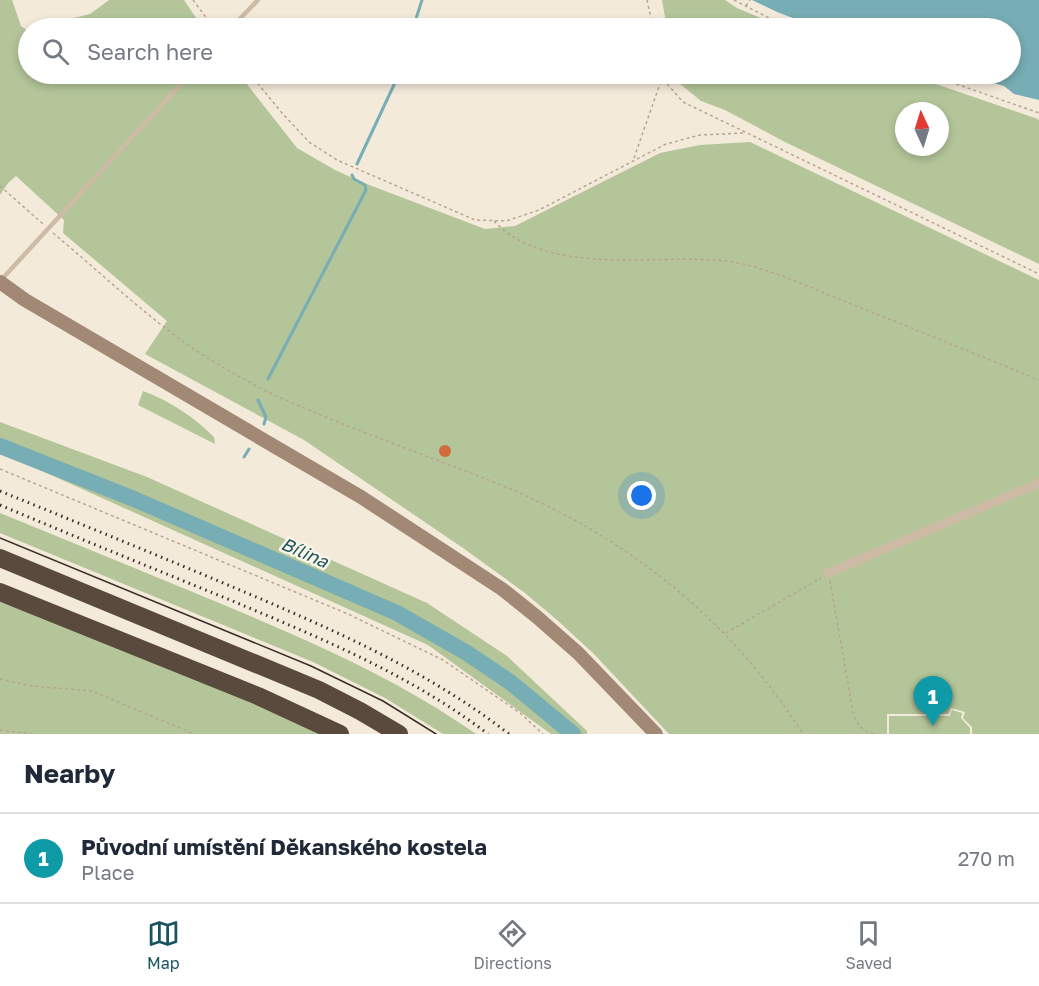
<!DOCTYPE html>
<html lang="en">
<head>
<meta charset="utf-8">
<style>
  body { margin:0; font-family:"Golos Text",sans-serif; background:#f6f6f7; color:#1f2937 }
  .compass { position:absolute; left:895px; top:102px; width:54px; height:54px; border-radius:50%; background:#fff; box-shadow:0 3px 9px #0003; rotate:356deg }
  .you { position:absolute; left:642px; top:496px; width:21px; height:21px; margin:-15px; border:4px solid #fff; border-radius:50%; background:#1a73e8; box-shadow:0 0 0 9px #1a73e833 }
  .badge { display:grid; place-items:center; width:39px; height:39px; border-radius:50%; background:#18545e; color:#fff; font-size:20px; font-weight:700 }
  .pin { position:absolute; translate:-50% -50px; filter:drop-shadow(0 2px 3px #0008) }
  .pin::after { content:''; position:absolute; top:32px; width:21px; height:18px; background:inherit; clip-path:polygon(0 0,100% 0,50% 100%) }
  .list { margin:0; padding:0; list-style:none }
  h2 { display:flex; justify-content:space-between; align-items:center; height:78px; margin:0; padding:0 24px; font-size:26px }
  h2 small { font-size:20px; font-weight:400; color:#747a83 }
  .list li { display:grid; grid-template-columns:39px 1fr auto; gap:18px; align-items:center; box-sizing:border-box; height:90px; padding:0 24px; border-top:2px solid #e0e1e3 }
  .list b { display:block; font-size:22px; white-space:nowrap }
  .list p { margin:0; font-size:20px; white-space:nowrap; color:#747a83 }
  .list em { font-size:20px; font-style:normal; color:#747a83 }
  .icon { flex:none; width:33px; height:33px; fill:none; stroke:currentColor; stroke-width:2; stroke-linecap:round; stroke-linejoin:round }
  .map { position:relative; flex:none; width:1039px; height:734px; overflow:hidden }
  .search { position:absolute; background:#fff; box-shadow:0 3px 9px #0003; left:18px; right:18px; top:18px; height:66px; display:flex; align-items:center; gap:15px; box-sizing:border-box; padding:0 21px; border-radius:33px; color:#747a83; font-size:22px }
  .sheet { height:168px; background:#fff }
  nav { display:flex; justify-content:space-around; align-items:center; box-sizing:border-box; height:84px; border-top:2px solid #e0e1e3; background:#fff; font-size:16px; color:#747a83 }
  nav a { display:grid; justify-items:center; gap:3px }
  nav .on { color:#18545e }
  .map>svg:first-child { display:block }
  .green { fill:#b3c599; fill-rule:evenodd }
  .water { fill:#77adb4 }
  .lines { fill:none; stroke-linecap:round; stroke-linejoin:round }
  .stream { stroke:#77adb4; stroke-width:3 }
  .river { stroke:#77adb4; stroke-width:16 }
  .building { fill:#d16b3b }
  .path { stroke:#b9a58f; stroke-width:1.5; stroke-dasharray:3 3; stroke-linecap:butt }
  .lane { stroke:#cdbba5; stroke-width:4.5 }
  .street { stroke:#cdbba5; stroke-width:9 }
  .secondary { stroke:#a18976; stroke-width:14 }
  .highway { stroke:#5a493d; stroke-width:18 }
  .tram { stroke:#392e27; stroke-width:1.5 }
  .rail { stroke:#392e27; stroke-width:3; stroke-dasharray:1.5 4.5; stroke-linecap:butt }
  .labels { text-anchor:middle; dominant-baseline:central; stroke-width:5; stroke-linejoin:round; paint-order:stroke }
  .water-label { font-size:18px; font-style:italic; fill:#18545e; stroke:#fbf4e7 }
</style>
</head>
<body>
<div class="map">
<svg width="1039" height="734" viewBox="0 0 1039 734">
  <rect width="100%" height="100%" fill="#f4eada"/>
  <path class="green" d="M 0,0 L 12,0 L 21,26 L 28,31 L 28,74 L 239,74 L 297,148 L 335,170 L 364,183 L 485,229 L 515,226 L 660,153 L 700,145 L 750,142 L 1039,280 L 1039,734 L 972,734 L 972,727 L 963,718 L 965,712 L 951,708 L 949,714 L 887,714 L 887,734 L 669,734 L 594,654 L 557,620 L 525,593 L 463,548 L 304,440 L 145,354 L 167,321 L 63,233 L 64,220 L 16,176 L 8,183 L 0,195 Z
    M 109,0 L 184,0 L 203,28 L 39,28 L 50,24 L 90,14 Z
    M 662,0 L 725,0 L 737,8 L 785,28 L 667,28 Z
    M 675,74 L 907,74 L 1035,118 L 1039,120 L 1039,264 L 785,142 L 725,110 L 701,101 L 679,83 ZM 904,111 L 940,111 L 940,147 L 904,147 Z
    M 143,391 C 170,401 194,417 214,437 L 215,444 L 138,405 Z
    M 0,422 L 147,477 L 427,603 L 507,656 L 587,731 L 587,734 L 551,734 L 428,645 L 0,452 Z
    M 0,513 C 75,544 150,574 224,605 C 312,642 398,679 476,734 L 443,734 L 385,698 L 313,662 L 0,533 Z
    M 0,602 L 34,614 L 256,703 L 322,734 L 0,734 Z
    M 952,710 L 962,713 L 961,718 L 970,728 L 970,734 L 889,734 L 889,716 L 950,716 Z"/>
  <path class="water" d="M 752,0 L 1039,0 L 1039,100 L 1014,94 L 1004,86 L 961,74 L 1010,74 L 1010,28 L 819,28 L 777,12 Z"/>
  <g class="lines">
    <path class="stream" d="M 413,28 L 422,0
      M 357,164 L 399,74
      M 268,379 L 366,190 L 365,185 L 354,179 L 352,175
      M 258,400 L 266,417 L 264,424
      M 244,457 L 249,449"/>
    <path class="river" d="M 0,446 L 134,499 L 397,613 L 467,653 L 510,682 L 573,734"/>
  </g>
  <path class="building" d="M439 451a6 6 0 1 1 12 0a6 6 0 1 1-12 0Z"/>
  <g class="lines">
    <path class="path" d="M 193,0 L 214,28
      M 647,0 L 653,28
      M 734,0 L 767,17 L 798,28
      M 746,6 L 750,0
      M 250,74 L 282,113 L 309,142 L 337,160 L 475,220 L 506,221 L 539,210 L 666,144 L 700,135 L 745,133
      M 661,74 L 662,78 L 683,102 L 1039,274
      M 928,74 L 1039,113
      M 634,158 L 662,78
      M 0,186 L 43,224
      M 494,221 C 548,278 656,253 725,261 C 762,265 807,286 841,300 C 907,326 973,353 1039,380
      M 53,233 C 94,267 134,305 177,337 C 206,359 239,377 272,394 C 287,401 303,407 318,414 C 374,437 430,457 486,479 C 618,530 727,614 803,734
      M 0,469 L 348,614 L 443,660 L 520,713 L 543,734
      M 830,581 L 853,712 C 857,724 861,732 875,734
      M 726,633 L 821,578
      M 0,679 L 32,686 L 92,691 L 194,734
      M 0,730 L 32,734"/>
    <path class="lane" d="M 231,28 L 258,0
      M 2,279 L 190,74"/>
    <path class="street" d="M 828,573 L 1039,483"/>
    <path class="secondary" d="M 0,282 L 25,300 L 361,497 L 502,589 L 537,617 L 578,653 L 656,734"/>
    <path class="highway" d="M 0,558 L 319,690 L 360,711 L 399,734
      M 0,592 L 258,696 L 340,734"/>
    <path class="tram" d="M 0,538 L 311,666 L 383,701 L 436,734"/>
    <path class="rail" d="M 0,491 C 76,522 152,553 228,585 C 327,627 424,668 509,734
      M 0,505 C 78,538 157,570 235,602 C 323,639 412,676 488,734"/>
  </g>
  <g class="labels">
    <g class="water-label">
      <text transform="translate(305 552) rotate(24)">Bílina</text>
    </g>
  </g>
</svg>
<svg class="compass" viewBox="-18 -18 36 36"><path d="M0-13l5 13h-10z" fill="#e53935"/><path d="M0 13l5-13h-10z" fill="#747a83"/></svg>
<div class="you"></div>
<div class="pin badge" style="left:933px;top:726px;background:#0f9aa8">1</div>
<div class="search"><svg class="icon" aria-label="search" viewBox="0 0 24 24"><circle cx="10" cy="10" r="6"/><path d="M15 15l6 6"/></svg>Search here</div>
</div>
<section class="sheet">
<h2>Nearby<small></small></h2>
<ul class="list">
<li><span class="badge" style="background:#0f9aa8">1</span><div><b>Původní umístění Děkanského kostela</b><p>Place</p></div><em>270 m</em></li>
</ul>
</section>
<nav>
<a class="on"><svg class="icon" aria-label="map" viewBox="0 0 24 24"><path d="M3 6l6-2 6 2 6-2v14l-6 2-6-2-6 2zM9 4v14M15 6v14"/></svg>Map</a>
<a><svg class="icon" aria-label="directions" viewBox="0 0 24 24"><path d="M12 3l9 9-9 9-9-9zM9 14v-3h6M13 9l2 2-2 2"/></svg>Directions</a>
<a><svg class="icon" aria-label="saved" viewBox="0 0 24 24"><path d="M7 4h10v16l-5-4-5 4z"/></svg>Saved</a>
</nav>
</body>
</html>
